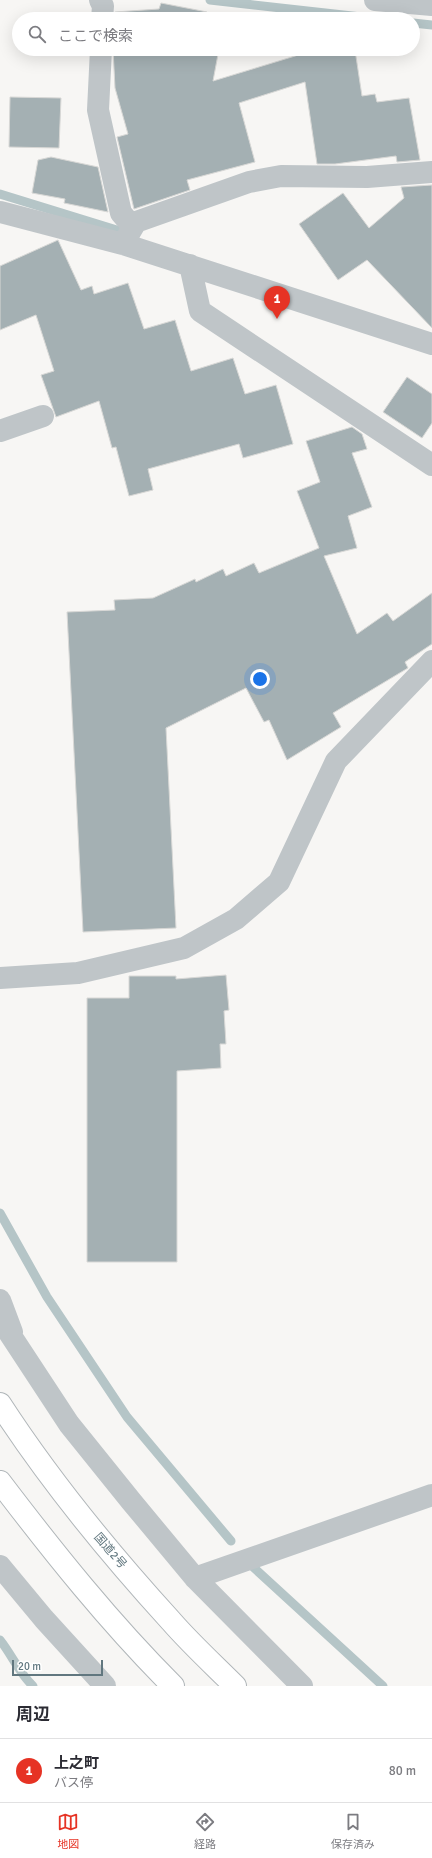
<!DOCTYPE html>
<html lang="ja">
<head>
<meta charset="utf-8">
<style>
  body { margin:0; font-family:Signika,"Noto Sans JP",sans-serif; background:#f7f7f7; color:#2b2b33 }
  .scale { position:absolute; left:12px; bottom:10px; width:91px; box-sizing:border-box; padding-left:4px; border:2px solid #61777f; border-top:0; font-size:11px; line-height:14px; white-space:nowrap; color:#61777f; -webkit-text-stroke:3px #fff; paint-order:stroke }
  .you { position:absolute; left:260px; top:679px; width:14px; height:14px; margin:-10px; border:3px solid #fff; border-radius:50%; background:#1a73e8; box-shadow:0 0 0 6px #1a73e833 }
  .badge { display:grid; place-items:center; width:26px; height:26px; border-radius:50%; background:#e63324; color:#fff; font-size:13px; font-weight:700 }
  .pin { position:absolute; translate:-50% -33px; filter:drop-shadow(0 1px 2px #0008) }
  .pin::after { content:''; position:absolute; top:21px; width:14px; height:12px; background:inherit; clip-path:polygon(0 0,100% 0,50% 100%) }
  .list { margin:0; padding:0; list-style:none }
  h2 { display:flex; justify-content:space-between; align-items:center; height:52px; margin:0; padding:0 16px; font-size:17px }
  h2 small { font-size:13px; font-weight:400; color:#7c7c81 }
  .list li { display:grid; grid-template-columns:26px 1fr auto; gap:12px; align-items:center; box-sizing:border-box; height:64px; padding:0 16px; border-top:1px solid #e1e1e2 }
  .list b { display:block; font-size:15px; white-space:nowrap }
  .list p { margin:0; font-size:13px; white-space:nowrap; color:#7c7c81 }
  .list em { font-size:13px; font-style:normal; color:#7c7c81 }
  .icon { flex:none; width:22px; height:22px; fill:none; stroke:currentColor; stroke-width:2; stroke-linecap:round; stroke-linejoin:round }
  .map { position:relative; flex:none; width:432px; height:1686px; overflow:hidden }
  .search { position:absolute; background:#fff; box-shadow:0 4px 16px #0002; left:12px; right:12px; top:12px; height:44px; display:flex; align-items:center; gap:10px; box-sizing:border-box; padding:0 14px; border-radius:22px; color:#7c7c81; font-size:15px }
  .sheet { height:116px; background:#fff }
  nav { display:flex; justify-content:space-around; align-items:center; box-sizing:border-box; height:56px; border-top:1px solid #e1e1e2; background:#fff; font-size:11px; color:#7c7c81 }
  nav a { display:grid; justify-items:center; gap:2px }
  nav .on { color:#e63324 }
  .map>svg:first-child { display:block }
  .lines { fill:none; stroke-linecap:round; stroke-linejoin:round }
  .stream { stroke:#b5c5c7; stroke-width:9 }
  .building { fill:#a4b0b3; stroke:#d8d8d6 }
  .highway-casing { stroke:#b0b6b9; stroke-width:24 }
  .street { stroke:#bfc5c8; stroke-width:22 }
  .highway { stroke:#fff; stroke-width:22 }
  .labels { text-anchor:middle; dominant-baseline:central; stroke-width:4; stroke-linejoin:round; paint-order:stroke }
  .street-label { font-size:12px; fill:#61777f; stroke:#fff }
</style>
</head>
<body>
<div class="map">
<svg width="432" height="1686" viewBox="0 0 432 1686">
  <rect width="100%" height="100%" fill="#f7f6f4"/>
  <g class="lines">
    <path class="stream" d="M 210,0 L 379,19
      M 413,23 L 432,25
      M 0,194 L 120,231
      M 0,1213 L 47,1297 L 127,1417 L 231,1541
      M 252,1566 L 383,1686
      M 0,1640 C 12,1655 19,1673 33,1686"/>
  </g>
  <path class="building" d="M 161,3 L 207,12 L 205,19 L 115,19 L 115,12 L 159,9 Z
    M 113,49 L 219,49 L 213,81 L 318,49 L 319,54 L 355,50 L 362,96 L 375,94 L 377,102 L 409,98 L 420,160 L 397,162 L 396,156 L 335,164 L 317,164 L 305,82 L 239,103 L 255,162 L 187,180 L 190,190 L 134,209 L 117,137 L 128,134 L 115,88 Z
    M 10,97 L 61,98 L 59,148 L 9,147 Z
    M 51,157 L 98,167 L 108,212 L 64,203 L 65,199 L 32,193 L 38,160 Z
    M 432,185 L 432,328 L 367,260 L 338,280 L 299,224 L 343,193 L 369,228 L 404,198 L 401,187 Z
    M 58,240 L 81,290 L 92,286 L 94,294 L 128,283 L 144,329 L 175,320 L 191,371 L 233,358 L 245,394 L 276,385 L 293,444 L 243,458 L 239,444 L 148,469 L 153,490 L 129,496 L 116,447 L 112,448 L 99,401 L 56,417 L 41,375 L 54,371 L 36,315 L 0,330 L 0,266 Z
    M 407,377 L 432,394 L 432,423 L 422,438 L 383,412 Z
    M 352,427 L 362,434 L 367,449 L 352,453 L 372,507 L 348,516 L 357,548 L 324,556 L 357,634 L 387,613 L 393,621 L 432,593 L 432,644 L 405,662 L 408,668 L 333,713 L 341,727 L 287,760 L 269,720 L 264,722 L 246,688 L 166,728 L 176,928 L 83,932 L 67,612 L 115,610 L 114,600 L 153,598 L 195,579 L 196,582 L 223,569 L 226,576 L 254,563 L 259,573 L 319,548 L 297,491 L 320,482 L 306,441 Z
    M 226,975 L 229,1010 L 224,1011 L 226,1044 L 220,1044 L 221,1068 L 177,1071 L 177,1262 L 87,1262 L 87,998 L 129,998 L 129,976 L 176,976 L 176,979 Z"/>
  <g class="lines">
    <g class="highway-casing">
      <path id="highway" d="M 0,1404 C 50,1481 109,1553 171,1621 C 191,1644 214,1665 235,1686
        M 0,1482 C 54,1553 110,1623 173,1686"/>
    </g>
    <path class="street" d="M 100,0 L 103,6 L 102,19
      M 375,0 L 432,5
      M 101,49 L 98,110 L 121,213 L 133,227
      M 0,212 L 123,244 L 432,344
      M 123,244 L 136,222 L 249,182 L 281,176 L 367,177 L 432,172
      M 190,265 L 200,311 L 432,465
      M 0,431 L 43,416
      M 0,978 L 78,973 L 184,948 L 236,919 L 279,882 L 336,761 L 432,661
      M 0,1300 L 12,1332
      M 0,1319 L 69,1424 L 131,1501 L 195,1578 L 302,1686
      M 0,1566 L 44,1619 L 105,1686
      M 195,1578 L 432,1495"/>
    <use href="#highway" class="highway"/>
  </g>
  <g class="labels">
    <g class="street-label">
      <text transform="translate(110 1551) rotate(49)">国道2号</text>
    </g>
  </g>
</svg>
<div class="scale">20 m</div>
<div class="you"></div>
<div class="pin badge" style="left:277px;top:319px">1</div>
<div class="search"><svg class="icon" aria-label="search" viewBox="0 0 24 24"><circle cx="10" cy="10" r="6"/><path d="M15 15l6 6"/></svg>ここで検索</div>
</div>
<section class="sheet">
<h2>周辺<small></small></h2>
<ul class="list">
<li><span class="badge">1</span><div><b>上之町</b><p>バス停</p></div><em>80 m</em></li>
</ul>
</section>
<nav>
<a class="on"><svg class="icon" aria-label="map" viewBox="0 0 24 24"><path d="M3 6l6-2 6 2 6-2v14l-6 2-6-2-6 2zM9 4v14M15 6v14"/></svg>地図</a>
<a><svg class="icon" aria-label="directions" viewBox="0 0 24 24"><path d="M12 3l9 9-9 9-9-9zM9 14v-3h6M13 9l2 2-2 2"/></svg>経路</a>
<a><svg class="icon" aria-label="saved" viewBox="0 0 24 24"><path d="M7 4h10v16l-5-4-5 4z"/></svg>保存済み</a>
</nav>
</body>
</html>
